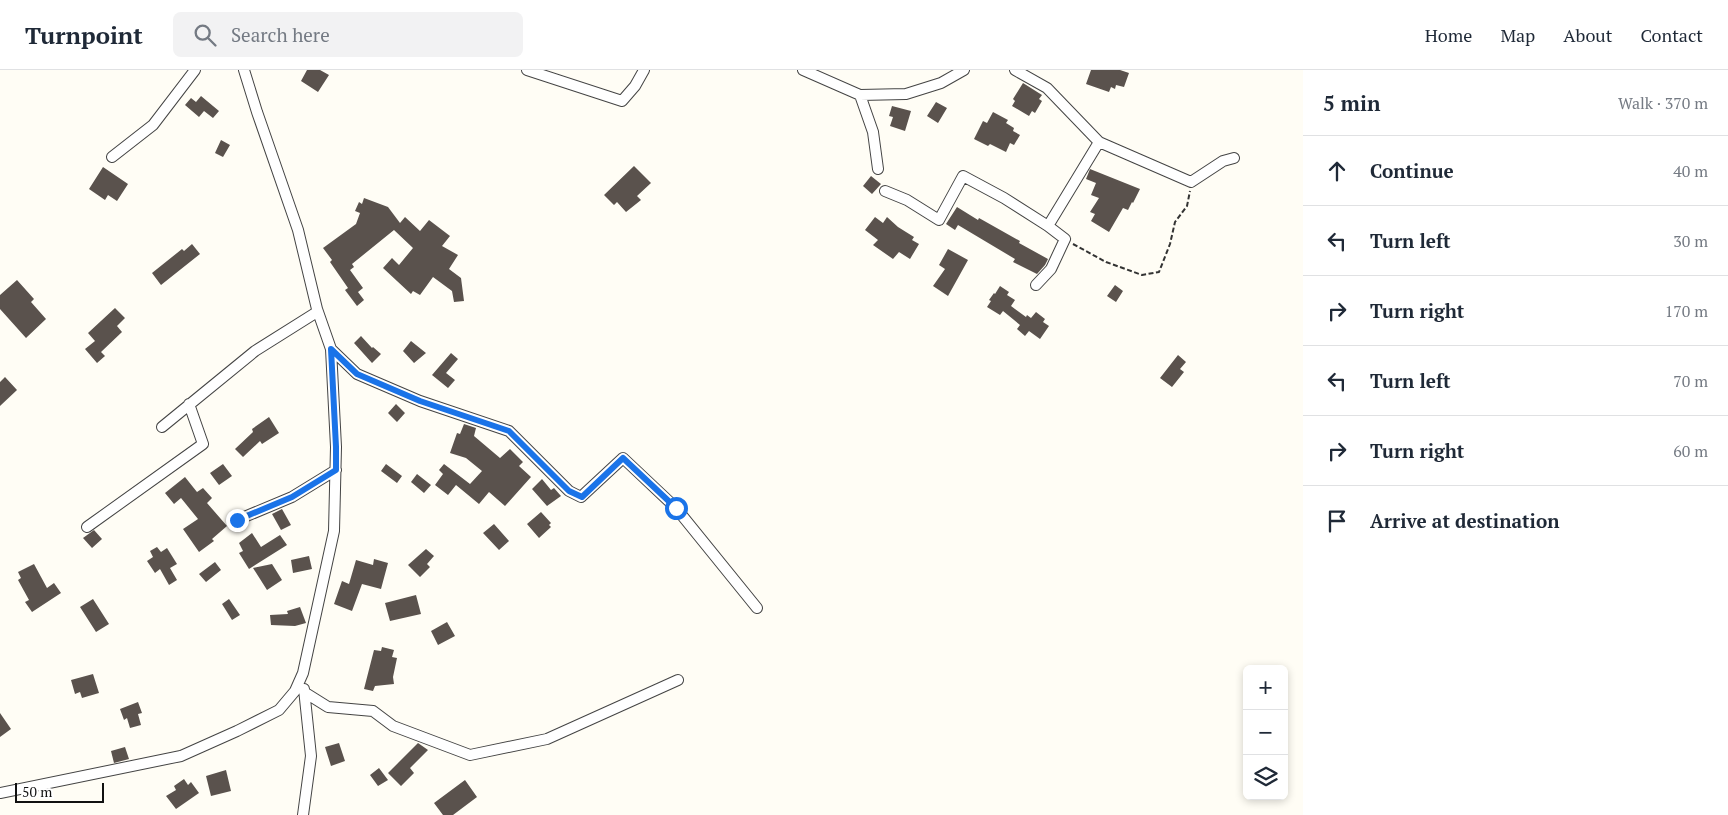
<!DOCTYPE html>
<html lang="en">
<head>
<meta charset="utf-8">
<style>
  body { margin:0; font-family:"PT Serif",serif; background:#f2f2f3; color:#1f2937 }
  .controls { position:absolute; right:15px; bottom:15px; display:grid; overflow:hidden; border-radius:8px; box-shadow:0 2px 8px #0003 }
  .controls button { width:45px; height:45px; display:grid; place-items:center; padding:0; border:0; border-bottom:1px solid #e0e1e3; background:#fff; color:#1f2937; font:25px sans-serif }
  .scale { position:absolute; left:15px; bottom:12px; width:89px; box-sizing:border-box; padding-left:5px; border:2px solid #111; border-top:0; font-size:14px; line-height:18px; white-space:nowrap; color:#111; -webkit-text-stroke:4px #fff; paint-order:stroke }
  .stop { position:absolute; width:15px; height:15px; margin:-11px; border:4px solid #1a73e8; border-radius:50%; background:#fff }
  .stop.end { background:#1a73e8; border-color:#fff; box-shadow:0 1px 5px #0008 }
  .list { margin:0; padding:0; list-style:none }
  h2 { display:flex; justify-content:space-between; align-items:center; height:65px; margin:0; padding:0 20px; font-size:21px }
  h2 small { font-size:16px; font-weight:400; color:#747a83 }
  .list li { display:grid; grid-template-columns:32px 1fr auto; gap:15px; align-items:center; box-sizing:border-box; height:70px; padding:0 20px; border-top:1px solid #e0e1e3 }
  .list b { display:block; font-size:19px; white-space:nowrap }
  .list em { font-size:16px; font-style:normal; color:#747a83 }
  .icon { flex:none; width:28px; height:28px; fill:none; stroke:currentColor; stroke-width:2; stroke-linecap:round; stroke-linejoin:round }
  .map { position:relative; flex:none; width:1303px; height:745px; overflow:hidden }
  header { display:flex; align-items:center; gap:30px; box-sizing:border-box; height:70px; padding:0 25px; background:#fff; border-bottom:1px solid #e0e1e3 }
  header strong { font-size:24px }
  nav { display:flex; gap:28px; margin-inline-start:auto; font-size:18px }
  .search { width:350px; height:45px; background:#f2f2f3; display:flex; align-items:center; gap:12px; box-sizing:border-box; padding:0 18px; border-radius:8px; color:#747a83; font-size:19px }
  main { display:flex }
  aside { flex:1; background:#fff }
  .map>svg:first-child { display:block }
  .building { fill:#5a524d }
  .lines { fill:none; stroke-linecap:round; stroke-linejoin:round }
  .street-casing { stroke:#444; stroke-width:12 }
  .path { stroke:#333; stroke-width:2; stroke-dasharray:5 2.5; stroke-linecap:butt }
  .street { stroke:#fff; stroke-width:10 }
  .route { stroke:#1a73e8; stroke-width:6 }
</style>
</head>
<body>
<header>
<strong>Turnpoint</strong>
<div class="search"><svg class="icon" aria-label="search" viewBox="0 0 24 24"><circle cx="10" cy="10" r="6"/><path d="M15 15l6 6"/></svg>Search here</div>
<nav><a>Home</a><a>Map</a><a>About</a><a>Contact</a></nav>
</header>
<main>
<div class="map">
<svg width="1303" height="745" viewBox="0 0 1303 745">
  <rect width="100%" height="100%" fill="#fffdf5"/>
  <path class="building" d="M 307,0 L 320,0 L 329,5 L 318,22 L 301,11 Z
    M 1091,0 L 1120,0 L 1129,3 L 1124,17 L 1116,15 L 1115,19 L 1111,17 L 1109,22 L 1086,14 Z
    M 1023,13 L 1042,25 L 1039,29 L 1042,31 L 1035,43 L 1032,41 L 1029,46 L 1012,36 L 1015,31 L 1013,29 Z
    M 201,26 L 219,41 L 213,48 L 204,41 L 199,47 L 185,35 L 191,28 L 196,32 Z
    M 936,32 L 947,38 L 938,53 L 927,46 Z
    M 892,36 L 911,41 L 905,61 L 890,56 L 893,47 L 889,46 Z
    M 993,42 L 1008,50 L 1006,53 L 1014,58 L 1013,61 L 1020,65 L 1014,75 L 1010,73 L 1006,82 L 990,74 L 988,76 L 974,69 L 983,51 L 987,53 Z
    M 221,70 L 230,75 L 223,87 L 215,83 Z
    M 634,96 L 651,113 L 637,126 L 641,130 L 626,142 L 617,132 L 614,135 L 604,125 Z
    M 103,97 L 128,114 L 117,131 L 108,125 L 105,130 L 89,119 Z
    M 1090,99 L 1140,119 L 1133,133 L 1132,132 L 1128,140 L 1123,138 L 1109,162 L 1091,151 L 1095,144 L 1090,142 L 1099,128 L 1091,125 L 1096,113 L 1086,109 Z
    M 871,106 L 881,114 L 872,124 L 863,116 Z
    M 364,128 L 388,137 L 400,153 L 405,147 L 420,161 L 429,150 L 450,166 L 442,176 L 458,185 L 449,199 L 461,208 L 464,231 L 454,232 L 452,221 L 433,207 L 420,225 L 413,221 L 411,224 L 383,198 L 392,188 L 399,195 L 413,178 L 394,160 L 352,194 L 354,197 L 350,200 L 363,218 L 358,222 L 364,230 L 357,236 L 345,220 L 348,218 L 330,192 L 332,190 L 323,178 L 356,154 L 360,143 L 355,141 L 359,132 L 362,134 Z
    M 957,137 L 978,150 L 979,148 L 1020,171 L 1019,173 L 1048,189 L 1045,195 L 1037,204 L 1013,192 L 1015,189 L 958,155 L 955,160 L 946,154 Z
    M 875,147 L 883,153 L 887,147 L 898,157 L 914,167 L 912,170 L 919,174 L 910,189 L 899,182 L 893,189 L 873,175 L 878,170 L 865,160 Z
    M 192,174 L 200,184 L 161,215 L 152,203 L 182,179 L 184,181 Z
    M 948,179 L 968,190 L 948,226 L 933,216 L 945,199 L 939,195 Z
    M 17,210 L 34,229 L 31,232 L 46,249 L 26,268 L 0,239 L 0,225 Z
    M 1115,215 L 1123,221 L 1116,232 L 1107,226 Z
    M 1000,216 L 1009,222 L 1007,225 L 1015,230 L 1011,236 L 1026,247 L 1027,245 L 1031,248 L 1036,242 L 1045,249 L 1043,252 L 1049,256 L 1040,269 L 1029,261 L 1025,266 L 1017,259 L 1020,255 L 1003,241 L 1000,245 L 987,237 L 991,231 L 989,230 L 994,223 L 995,224 Z
    M 115,238 L 125,248 L 117,256 L 122,262 L 101,282 L 105,286 L 97,293 L 85,279 L 95,271 L 88,263 Z
    M 361,266 L 372,278 L 373,277 L 381,284 L 372,293 L 354,273 Z
    M 411,271 L 426,283 L 414,293 L 403,281 Z
    M 451,283 L 458,289 L 446,303 L 455,310 L 448,318 L 432,305 Z
    M 1178,285 L 1186,292 L 1180,299 L 1184,302 L 1172,317 L 1160,308 Z
    M 5,307 L 17,320 L 0,336 L 0,312 Z
    M 396,334 L 405,343 L 397,352 L 388,343 Z
    M 269,347 L 279,363 L 262,374 L 260,371 L 243,387 L 235,379 L 253,362 L 252,359 Z
    M 464,354 L 476,358 L 474,366 L 500,388 L 510,379 L 523,392 L 519,396 L 531,407 L 505,436 L 489,422 L 479,434 L 456,415 L 448,425 L 435,415 L 443,404 L 439,400 L 444,394 L 470,414 L 482,401 L 466,388 L 450,383 L 457,363 L 460,364 Z
    M 223,394 L 232,406 L 219,415 L 210,403 Z
    M 386,394 L 402,406 L 397,413 L 381,401 Z
    M 417,404 L 431,415 L 424,423 L 411,412 Z
    M 185,407 L 197,422 L 203,418 L 212,428 L 207,433 L 227,456 L 212,469 L 214,471 L 199,482 L 183,459 L 198,449 L 181,428 L 174,434 L 165,423 Z
    M 542,409 L 551,420 L 554,418 L 561,426 L 547,436 L 532,419 Z
    M 282,439 L 291,455 L 281,460 L 272,444 Z
    M 541,442 L 551,453 L 549,455 L 551,457 L 539,468 L 527,454 Z
    M 494,454 L 509,471 L 499,480 L 483,463 Z
    M 94,460 L 102,469 L 92,478 L 83,468 Z
    M 252,463 L 261,477 L 280,465 L 287,475 L 249,499 L 239,483 L 243,481 L 239,473 Z
    M 157,477 L 161,482 L 167,478 L 177,494 L 170,498 L 177,510 L 169,515 L 160,499 L 155,503 L 147,491 L 153,487 L 150,481 Z
    M 426,479 L 434,486 L 427,494 L 430,497 L 420,507 L 408,495 Z
    M 309,486 L 312,499 L 293,503 L 291,490 Z
    M 374,489 L 388,493 L 381,519 L 362,514 L 352,541 L 334,534 L 342,511 L 349,514 L 356,490 L 373,495 Z
    M 215,492 L 221,500 L 206,512 L 199,504 Z
    M 34,494 L 47,518 L 54,513 L 61,523 L 32,542 L 25,532 L 29,530 L 18,510 L 21,508 L 18,502 Z
    M 272,494 L 282,510 L 267,520 L 253,498 Z
    M 416,525 L 421,544 L 390,551 L 385,533 Z
    M 93,529 L 109,554 L 96,562 L 80,537 Z
    M 229,529 L 240,545 L 232,550 L 222,534 Z
    M 300,537 L 306,553 L 295,556 L 271,555 L 270,545 L 288,544 L 287,541 Z
    M 447,552 L 455,566 L 438,575 L 431,561 Z
    M 382,577 L 394,580 L 392,587 L 397,588 L 393,607 L 394,614 L 375,616 L 373,621 L 364,619 L 374,580 L 381,581 Z
    M 93,604 L 99,623 L 82,628 L 80,622 L 75,624 L 71,610 Z
    M 138,632 L 142,643 L 138,644 L 141,655 L 130,658 L 127,648 L 124,650 L 120,639 Z
    M 0,643 L 11,659 L 0,667 Z
    M 339,673 L 345,691 L 331,696 L 325,677 Z
    M 418,673 L 428,680 L 410,698 L 414,703 L 401,716 L 388,703 Z
    M 125,677 L 129,689 L 114,693 L 111,681 Z
    M 379,698 L 388,710 L 378,716 L 370,705 Z
    M 226,700 L 231,721 L 211,726 L 206,706 Z
    M 184,709 L 188,715 L 191,712 L 199,723 L 176,739 L 166,726 L 176,720 L 174,716 Z
    M 465,710 L 477,727 L 453,745 L 443,745 L 434,733 Z"/>
  <g class="lines">
    <g class="street-casing">
      <path id="street" d="M 527,0 L 622,31 L 635,16 L 644,0
        M 803,0 L 860,25 L 873,62 L 878,99
        M 1015,0 L 1047,18 L 1099,72 L 1048,156 L 1065,169 L 1051,199 L 1036,215
        M 860,25 L 906,24 L 941,13 L 964,0
        M 1099,72 L 1191,112 L 1223,91 L 1234,88
        M 112,87 L 153,55 L 195,0
        M 885,121 L 907,130 L 939,150 L 963,106 L 1004,128 L 1048,156
        M 331,279 L 357,304 L 420,331 L 509,361 L 569,421 L 581,427 L 623,388 L 676,438 L 757,538
        M 162,357 L 255,281 L 317,242
        M 237,450 L 292,427 L 336,400
        M 87,457 L 203,374 L 189,334
        M 304,622 L 328,637 L 373,641 L 393,656 L 470,685 L 547,669 L 678,610
        M 0,723 L 181,686 L 237,661 L 279,640 L 295,621 L 303,603 L 334,461 L 336,377 L 331,279 L 317,239 L 298,160 L 257,42 L 244,0
        M 303,745 L 311,686 L 304,619"/>
    </g>
    <path class="path" d="M 1073,174 L 1106,192 L 1142,205 L 1159,202 L 1170,174 L 1175,152 L 1187,136 L 1190,121"/>
    <use href="#street" class="street"/>
  </g>
  <g class="lines">
    <path class="route" d="M 237,450 L 292,427 L 336,400 L 336,377 L 331,279 L 357,304 L 420,331 L 509,361 L 569,421 L 582,427 L 623,388 L 676,438"/>
  </g>
</svg>
<div class="controls">
<button>+</button>
<button>−</button>
<button><svg class="icon" aria-label="layers" viewBox="0 0 24 24"><path d="M12 4l9 5-9 5-9-5zM3 14l9 5 9-5"/></svg></button>
</div>
<div class="scale">50 m</div>
<div class="stop" style="left:676px;top:438px"></div>
<div class="stop end" style="left:237px;top:450px"></div>
</div>
<aside>
<h2>5 min<small>Walk · 370 m</small></h2>
<ul class="list">
<li><svg class="icon" aria-label="ahead" viewBox="0 0 24 24"><path d="M12 20V5M6 11l6-6 6 6"/></svg><div><b>Continue</b></div><em>40 m</em></li>
<li><svg class="icon" aria-label="left" viewBox="0 0 24 24"><path d="M17 20v-9H6M10 6l-5 5 5 5"/></svg><div><b>Turn left</b></div><em>30 m</em></li>
<li><svg class="icon" aria-label="right" viewBox="0 0 24 24"><path d="M7 20v-9h11M14 6l5 5-5 5"/></svg><div><b>Turn right</b></div><em>170 m</em></li>
<li><svg class="icon" aria-label="left" viewBox="0 0 24 24"><path d="M17 20v-9H6M10 6l-5 5 5 5"/></svg><div><b>Turn left</b></div><em>70 m</em></li>
<li><svg class="icon" aria-label="right" viewBox="0 0 24 24"><path d="M7 20v-9h11M14 6l5 5-5 5"/></svg><div><b>Turn right</b></div><em>60 m</em></li>
<li><svg class="icon" aria-label="arrive" viewBox="0 0 24 24"><path d="M6 21V4h12l-3 4 3 4H6"/></svg><div><b>Arrive at destination</b></div></li>
</ul>
</aside>
</main>
</body>
</html>
